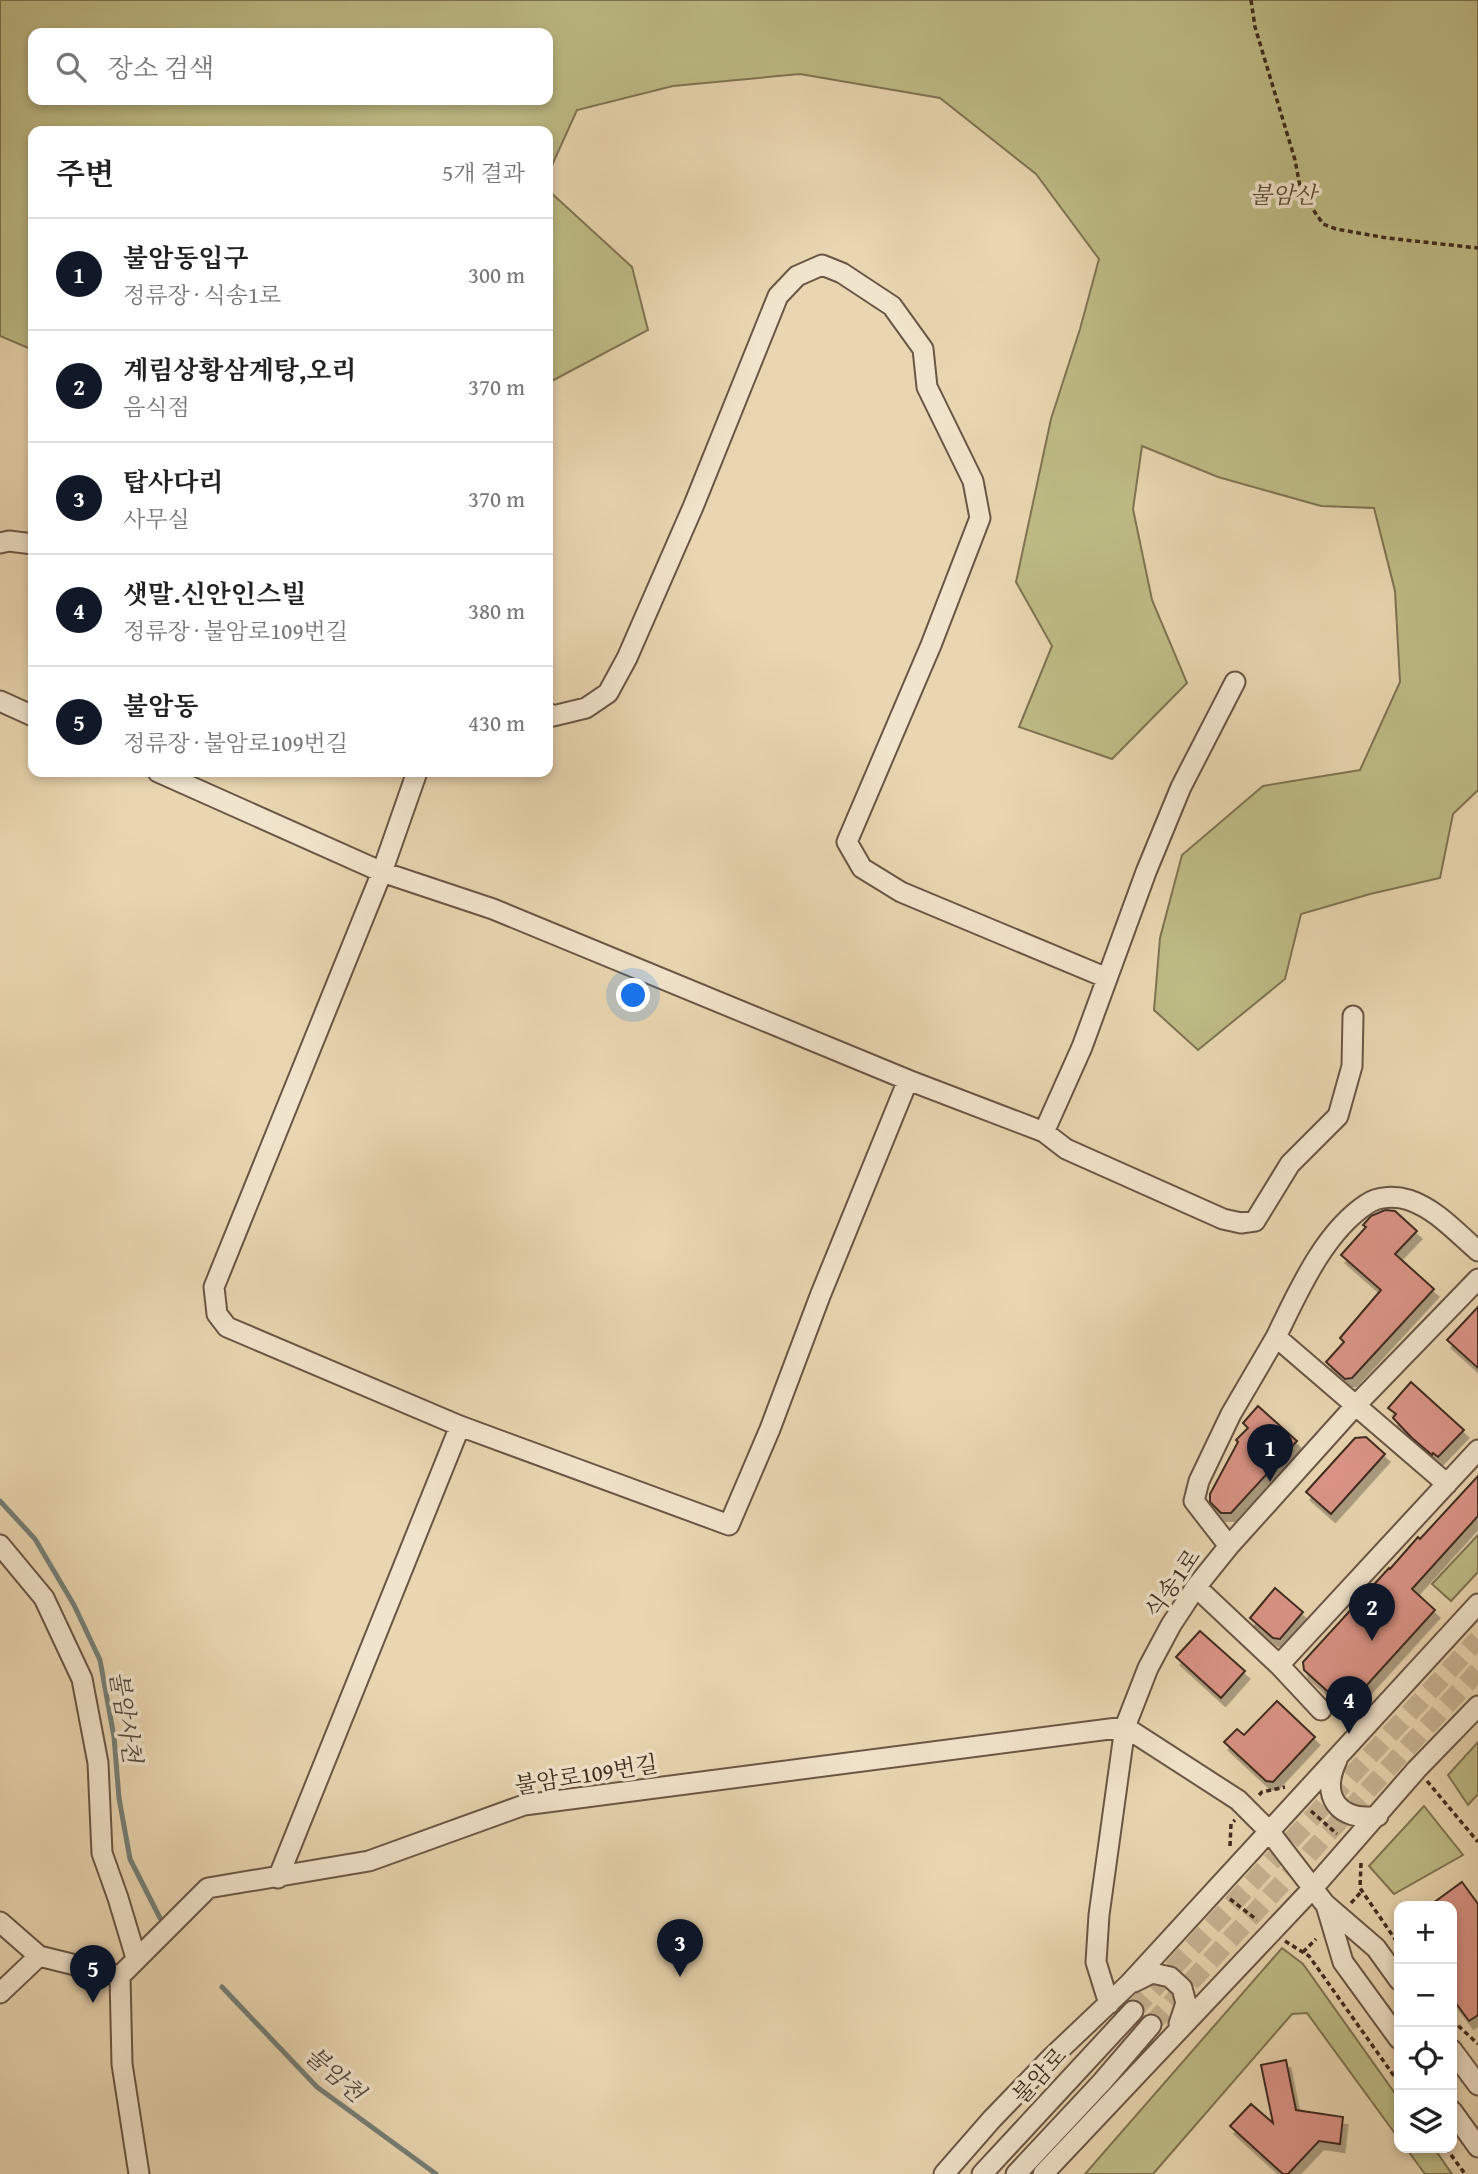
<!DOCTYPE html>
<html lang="ko">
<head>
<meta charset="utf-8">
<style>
  body { margin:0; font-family:"Gentium Book Plus","Noto Serif KR",serif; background:#f6f6f6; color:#222 }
  .controls { position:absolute; right:21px; bottom:21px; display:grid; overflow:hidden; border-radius:14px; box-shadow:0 4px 10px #0003 }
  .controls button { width:63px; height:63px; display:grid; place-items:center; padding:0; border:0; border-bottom:2px solid #e0e0e0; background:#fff; color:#222; font:35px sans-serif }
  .you { position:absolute; left:634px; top:996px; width:24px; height:24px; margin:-18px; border:5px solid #fff; border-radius:50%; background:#1a73e8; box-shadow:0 0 0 10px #1a73e833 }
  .badge { display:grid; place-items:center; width:46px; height:46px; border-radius:50%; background:#111827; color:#fff; font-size:23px; font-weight:700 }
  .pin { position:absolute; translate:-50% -58px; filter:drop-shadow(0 2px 4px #0008) }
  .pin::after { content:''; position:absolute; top:37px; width:24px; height:21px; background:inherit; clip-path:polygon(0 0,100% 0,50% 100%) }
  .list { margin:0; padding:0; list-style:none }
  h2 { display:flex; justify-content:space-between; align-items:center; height:91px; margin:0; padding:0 28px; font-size:30px }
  h2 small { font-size:23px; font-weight:400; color:#767676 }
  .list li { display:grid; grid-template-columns:46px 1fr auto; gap:21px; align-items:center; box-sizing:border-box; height:112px; padding:0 28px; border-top:2px solid #e0e0e0 }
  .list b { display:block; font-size:26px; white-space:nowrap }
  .list p { margin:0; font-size:23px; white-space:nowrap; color:#767676 }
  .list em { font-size:23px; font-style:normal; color:#767676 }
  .icon { flex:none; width:38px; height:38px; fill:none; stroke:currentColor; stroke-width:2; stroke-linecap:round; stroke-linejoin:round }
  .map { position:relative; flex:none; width:1478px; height:2174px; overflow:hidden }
  .search { position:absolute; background:#fff; box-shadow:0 4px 10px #0003; left:28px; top:28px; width:525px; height:77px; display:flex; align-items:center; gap:18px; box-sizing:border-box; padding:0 24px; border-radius:14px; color:#767676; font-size:26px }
  .panel { position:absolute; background:#fff; box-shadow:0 4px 10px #0003; left:28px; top:126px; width:525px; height:651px; border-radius:14px }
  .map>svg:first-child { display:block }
  .green { fill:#bebc86; stroke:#7f7454; stroke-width:2; fill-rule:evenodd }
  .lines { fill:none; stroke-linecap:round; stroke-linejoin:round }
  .stream { stroke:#757f78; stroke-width:5 }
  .building { fill:#db9486; stroke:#402c21; stroke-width:2; filter:url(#shadow) }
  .minor-tunnel { stroke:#c7b493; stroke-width:19; stroke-dasharray:19 10; stroke-linecap:butt }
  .minor-casing { stroke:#6a5645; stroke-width:23 }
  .path { stroke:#402c21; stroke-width:3.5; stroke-dasharray:5 3.5; stroke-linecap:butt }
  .minor { stroke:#f1e4cc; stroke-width:19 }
  .labels { text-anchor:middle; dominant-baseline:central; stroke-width:7; stroke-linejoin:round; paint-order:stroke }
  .park-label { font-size:23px; font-style:italic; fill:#594935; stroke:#f1e4cc }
  .street-label { font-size:23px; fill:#402c21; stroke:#f1e4cc }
  .water-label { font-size:24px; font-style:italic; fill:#52483e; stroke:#f1e4cc }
</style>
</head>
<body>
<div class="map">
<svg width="1478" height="2174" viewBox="0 0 1478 2174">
  <defs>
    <filter id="shadow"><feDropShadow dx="4.5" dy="8" stdDeviation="0" flood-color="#0004"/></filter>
  </defs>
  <rect width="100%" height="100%" fill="#e9d6b0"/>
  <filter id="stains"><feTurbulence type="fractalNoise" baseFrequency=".00286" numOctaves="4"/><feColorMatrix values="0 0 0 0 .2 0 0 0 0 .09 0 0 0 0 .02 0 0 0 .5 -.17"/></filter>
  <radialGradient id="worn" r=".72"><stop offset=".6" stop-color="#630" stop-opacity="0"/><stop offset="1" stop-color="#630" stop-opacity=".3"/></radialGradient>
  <path class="green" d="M 0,0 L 1478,0 L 1478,790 L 1453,814 L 1440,878 L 1370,894 L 1301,914 L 1285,979 L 1198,1050 L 1154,1010 L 1160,938 L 1182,855 L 1263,786 L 1360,770 L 1400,682 L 1395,591 L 1374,508 L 1321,506 L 1218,477 L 1142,446 L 1133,509 L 1152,600 L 1187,683 L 1112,759 L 1019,727 L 1052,646 L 1016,582 L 1051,419 L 1080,329 L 1099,259 L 1036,174 L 940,98 L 800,74 L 673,86 L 577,110 L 548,174 L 548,131 L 33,131 L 33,350 L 0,336 ZM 33,33 L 548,33 L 548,100 L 33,100 Z
    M 548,190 L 632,267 L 648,330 L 548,383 Z
    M 1478,1535 L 1478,1572 L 1451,1601 L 1432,1584 Z
    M 1478,1742 L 1478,1794 L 1468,1805 L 1448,1775 Z
    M 1424,1806 L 1463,1855 L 1394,1894 L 1369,1866 Z
    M 1282,1948 L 1303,1964 L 1399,2099 L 1399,2139 L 1307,2013 L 1292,2014 L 1153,2174 L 1085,2174 Z
    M 1406,2148 L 1434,2148 L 1452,2174 L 1425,2174 Z"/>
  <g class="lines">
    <path class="stream" d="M 0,1501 L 35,1539 L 74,1605 L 100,1660 L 114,1737 L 119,1798 L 130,1859 L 160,1918
      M 222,1987 L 317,2087 L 436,2174"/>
  </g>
  <path class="building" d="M 1385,1210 L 1395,1211 L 1417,1231 L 1395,1254 L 1434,1289 L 1352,1378 L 1345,1379 L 1326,1362 L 1344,1342 L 1340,1338 L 1381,1290 L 1341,1255 L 1366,1227 L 1363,1225 L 1371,1216 Z
    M 1478,1307 L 1478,1368 L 1447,1340 Z
    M 1411,1382 L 1464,1430 L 1438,1457 L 1433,1453 L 1432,1455 L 1412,1438 L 1393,1418 L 1396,1414 L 1388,1408 Z
    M 1258,1406 L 1297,1441 L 1231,1513 L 1221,1513 L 1210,1502 L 1210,1494 L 1238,1442 L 1236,1440 L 1248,1428 L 1243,1423 Z
    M 1366,1437 L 1385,1454 L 1331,1514 L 1306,1492 L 1355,1438 Z
    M 1478,1476 L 1478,1516 L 1412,1589 L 1435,1610 L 1346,1708 L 1304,1670 L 1303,1662 L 1389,1568 L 1390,1569 L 1418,1537 L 1420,1539 Z
    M 1275,1588 L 1303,1612 L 1280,1639 L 1273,1638 L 1250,1618 Z
    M 1200,1631 L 1245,1671 L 1221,1698 L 1176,1657 Z
    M 1277,1701 L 1315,1737 L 1273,1782 L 1266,1781 L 1224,1742 L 1237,1729 L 1244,1735 Z
    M 1462,1882 L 1478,1904 L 1478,2015 L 1469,2021 L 1452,1998 L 1452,1906 L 1429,1906 Z
    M 1286,2060 L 1296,2110 L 1343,2117 L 1340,2144 L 1319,2141 L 1288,2174 L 1283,2174 L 1230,2126 L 1251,2104 L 1273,2123 L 1261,2065 Z"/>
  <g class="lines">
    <path class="minor-tunnel" d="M 1133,2011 L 1478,1639
      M 1151,2025 L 1478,1671"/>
    <g class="minor-casing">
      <path id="minor" d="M 0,543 L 9,541 L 33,544
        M 0,701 L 33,716
        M 548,713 L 553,716 L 586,708 L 608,693 L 627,658 L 693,507 L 778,296 L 797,276 L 822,265 L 842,273 L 892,306 L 923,349 L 927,387 L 973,481 L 980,518 L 931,645 L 847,842 L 862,868 L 901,892 L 1107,978
        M 158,772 L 382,872 L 493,909 L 908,1080 L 1044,1132 L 1066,1149 L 1223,1219 L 1241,1223 L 1255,1221 L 1290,1164 L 1338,1116 L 1352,1066 L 1353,1016
        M 417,772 L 382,872 L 214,1287 L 217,1314 L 227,1327 L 460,1426 L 729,1525 L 770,1429 L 820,1296 L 908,1080
        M 1044,1132 L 1082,1047 L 1146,872 L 1181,787 L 1235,682
        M 1276,1337 C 1298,1292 1324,1232 1367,1204 C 1378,1196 1396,1196 1409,1200 C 1436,1209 1457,1233 1478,1251
        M 0,1545 L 44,1598 L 82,1679 L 98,1763 L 102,1853 L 118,1898 L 136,1958
        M 1229,1546 L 1194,1501 L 1199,1481 L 1231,1414 L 1276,1337 L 1447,1484
        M 1196,1587 L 1279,1665 L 1321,1710
        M 1279,1665 L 1478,1450
        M 1337,1760 C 1320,1796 1338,1822 1378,1816
        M 278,1878 L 460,1426
        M 1326,1905 L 1343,1962 L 1399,2039
        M 0,1922 L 39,1956 L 120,1976
        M 1134,1982 L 1152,1973 L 1170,1977 L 1182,1988 L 1186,2003 L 1179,2024
        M 0,1993 L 39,1956
        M 1109,2004 L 1096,1962 L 1099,1915 L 1125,1727 L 1148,1668 L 1171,1625 L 1196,1587 L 1229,1546 L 1355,1406 L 1478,1279
        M 1452,2050 L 1478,2085
        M 1452,2111 L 1478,2147
        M 139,2174 L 122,2064 L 120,1976 L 208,1888 L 369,1861 L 524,1805 L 1125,1727 L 1238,1800 L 1269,1831 L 1325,1904 L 1376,1948 L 1399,1980
        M 944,2174 L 992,2119 L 1052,2057 L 1129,1984 L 1478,1604
        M 982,2174 L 1133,2011
        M 1016,2174 L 1102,2082 L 1151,2025
        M 1043,2174 L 1313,1888 L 1417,1769 L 1478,1706"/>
    </g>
    <path class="path" d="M 1251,0 L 1255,27 L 1295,160 L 1301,192 L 1323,224 L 1336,229 L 1387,238 L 1478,248
      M 1427,1781 L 1478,1842
      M 1259,1795 L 1262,1792 L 1285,1787
      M 1311,1811 L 1337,1834
      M 1230,1846 L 1231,1824 L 1235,1820
      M 1361,1863 L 1360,1888 L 1399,1945
      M 1230,1899 L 1257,1920
      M 1351,1903 L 1362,1891
      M 1285,1941 L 1309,1956 L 1399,2083
      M 1303,1952 L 1316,1939
      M 1452,2020 L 1478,2044
      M 1446,2148 L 1465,2174"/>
    <use href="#minor" class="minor"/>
  </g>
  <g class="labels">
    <g class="park-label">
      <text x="1283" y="194">불암산</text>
    </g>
    <g class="street-label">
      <text transform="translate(1172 1583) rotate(-55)">식송1로</text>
      <text transform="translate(586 1774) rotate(-9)">불암로109번길</text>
      <text transform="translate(1039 2075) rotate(-47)">불암로</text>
    </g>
    <g class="water-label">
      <text transform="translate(126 1717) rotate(81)">불암사천</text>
      <text transform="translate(335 2074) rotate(41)">불암천</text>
    </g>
  </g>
  <rect width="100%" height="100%" filter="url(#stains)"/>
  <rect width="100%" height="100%" fill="url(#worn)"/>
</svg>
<div class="controls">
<button>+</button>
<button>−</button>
<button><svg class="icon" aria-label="locate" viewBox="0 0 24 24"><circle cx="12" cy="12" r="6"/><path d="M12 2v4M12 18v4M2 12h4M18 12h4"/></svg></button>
<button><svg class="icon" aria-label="layers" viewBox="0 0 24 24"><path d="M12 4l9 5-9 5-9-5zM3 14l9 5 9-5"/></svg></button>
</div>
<div class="you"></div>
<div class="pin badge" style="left:1270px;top:1482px">1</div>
<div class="pin badge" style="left:1372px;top:1641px">2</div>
<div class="pin badge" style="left:680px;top:1977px">3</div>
<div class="pin badge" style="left:1349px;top:1734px">4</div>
<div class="pin badge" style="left:93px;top:2003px">5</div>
<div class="search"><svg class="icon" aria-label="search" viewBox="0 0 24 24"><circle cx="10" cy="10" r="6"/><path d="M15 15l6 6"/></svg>장소 검색</div>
<section class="panel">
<h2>주변<small>5개 결과</small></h2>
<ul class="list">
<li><span class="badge">1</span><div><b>불암동입구</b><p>정류장 · 식송1로</p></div><em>300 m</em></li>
<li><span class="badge">2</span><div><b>계림상황삼계탕,오리</b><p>음식점</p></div><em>370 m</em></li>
<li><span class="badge">3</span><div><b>탑사다리</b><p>사무실</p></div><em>370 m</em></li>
<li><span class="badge">4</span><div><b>샛말.신안인스빌</b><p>정류장 · 불암로109번길</p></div><em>380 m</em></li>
<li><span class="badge">5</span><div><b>불암동</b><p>정류장 · 불암로109번길</p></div><em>430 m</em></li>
</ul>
</section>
</div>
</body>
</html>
